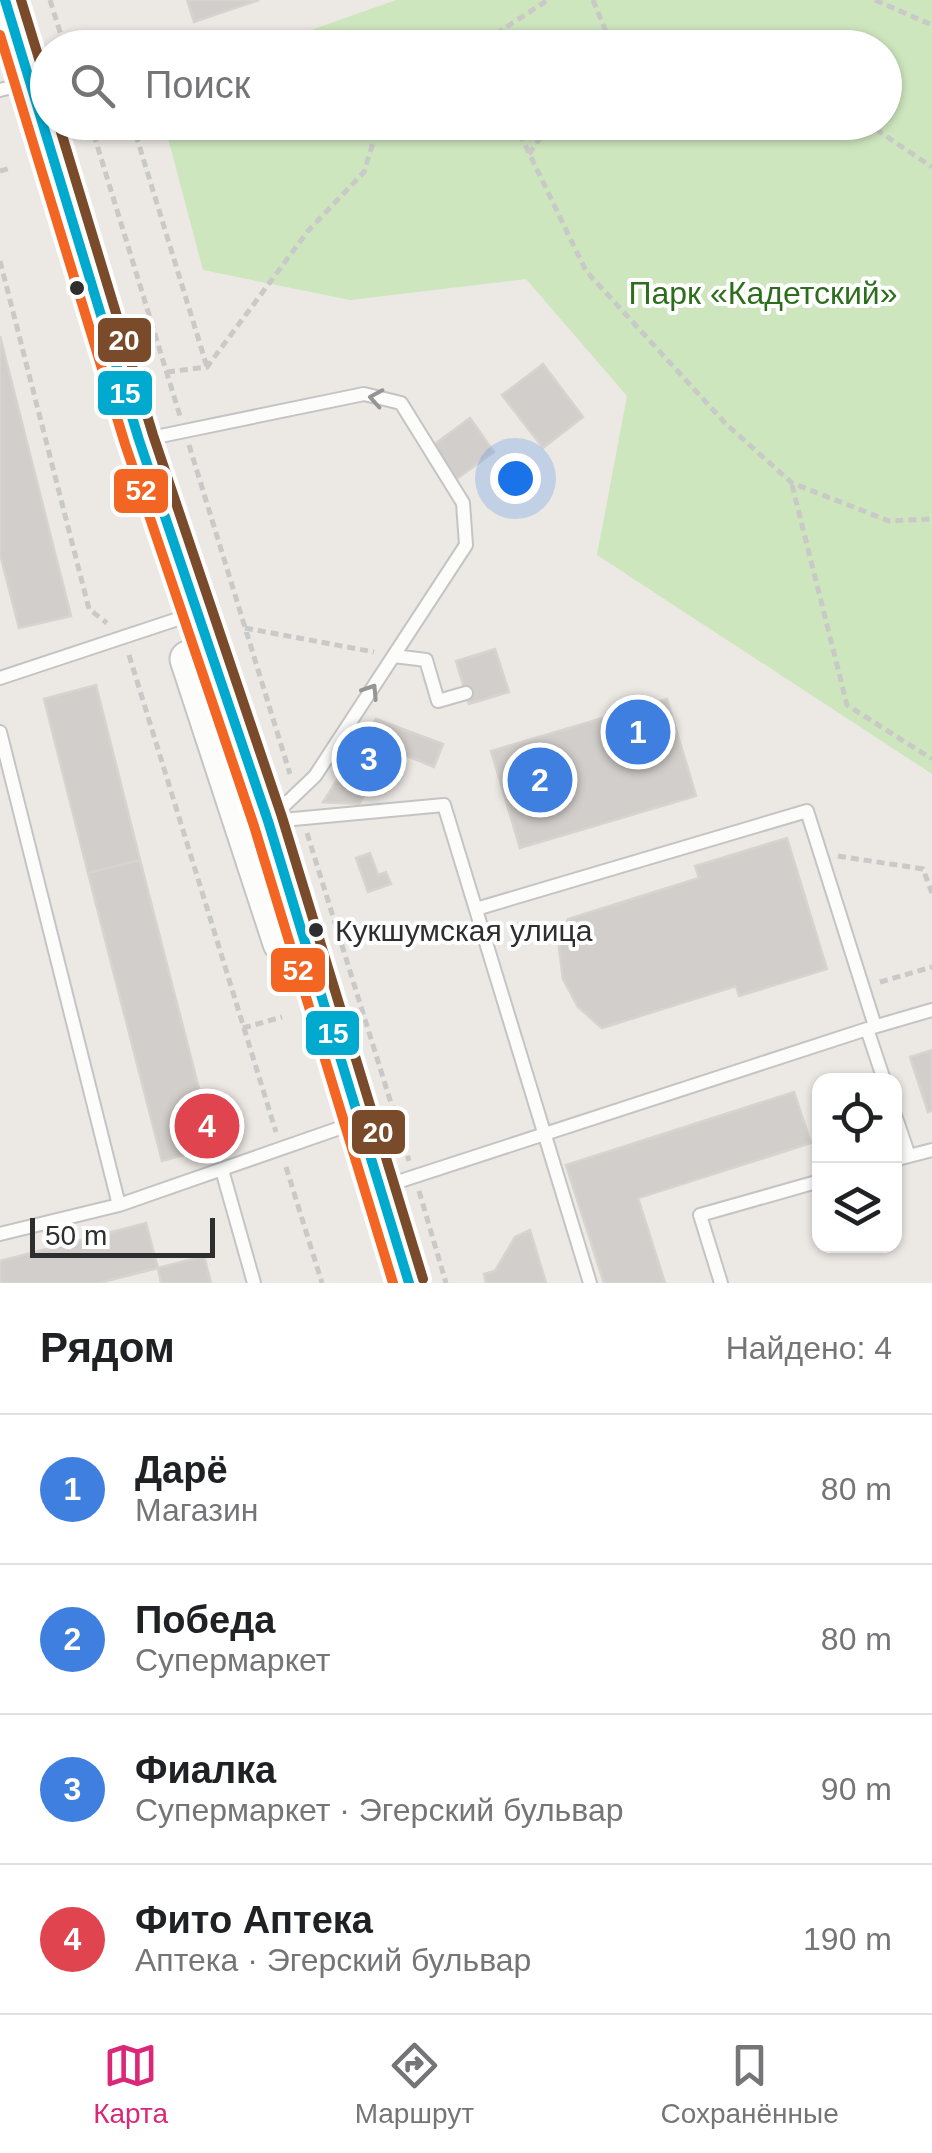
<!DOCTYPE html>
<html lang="ru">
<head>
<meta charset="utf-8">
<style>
  body { margin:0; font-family:Arial,sans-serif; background:#f6f6f6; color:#202124 }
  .controls { position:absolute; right:30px; bottom:30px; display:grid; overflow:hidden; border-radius:20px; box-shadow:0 2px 8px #0004 }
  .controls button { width:90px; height:90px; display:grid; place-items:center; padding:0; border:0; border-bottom:2px solid #e0e0e0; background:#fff; color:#202124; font:50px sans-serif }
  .scale { position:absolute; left:30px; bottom:25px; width:185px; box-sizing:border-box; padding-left:10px; border:5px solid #2e2e2e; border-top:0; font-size:28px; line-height:35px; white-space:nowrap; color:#2e2e2e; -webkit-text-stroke:8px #fff; paint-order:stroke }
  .you { position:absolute; left:515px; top:478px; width:35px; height:35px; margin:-25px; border:8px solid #fff; border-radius:50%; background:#1a73e8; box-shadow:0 0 0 15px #1a73e833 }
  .badge { display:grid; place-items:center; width:65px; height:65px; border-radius:50%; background:#db2777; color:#fff; font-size:32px; font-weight:700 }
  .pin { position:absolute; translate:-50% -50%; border:5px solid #fff; box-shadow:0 2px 10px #0006 }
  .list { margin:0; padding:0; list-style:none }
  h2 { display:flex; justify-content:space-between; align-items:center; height:130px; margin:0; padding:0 40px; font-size:42px }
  h2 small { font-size:32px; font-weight:400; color:#757577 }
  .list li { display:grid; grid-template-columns:65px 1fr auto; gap:30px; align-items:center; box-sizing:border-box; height:150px; padding:0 40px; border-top:2px solid #e0e0e0 }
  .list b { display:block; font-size:38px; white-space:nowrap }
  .list p { margin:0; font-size:32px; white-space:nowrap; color:#757577 }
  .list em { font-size:32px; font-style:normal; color:#757577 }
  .icon { flex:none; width:55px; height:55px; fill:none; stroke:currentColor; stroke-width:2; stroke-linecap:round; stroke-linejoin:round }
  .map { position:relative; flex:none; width:932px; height:1283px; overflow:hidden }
  .search { position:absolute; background:#fff; box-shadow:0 2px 8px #0004; left:30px; right:30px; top:30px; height:110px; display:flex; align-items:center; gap:25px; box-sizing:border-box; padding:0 35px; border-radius:55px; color:#757577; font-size:38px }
  .sheet { height:730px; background:#fff }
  nav { display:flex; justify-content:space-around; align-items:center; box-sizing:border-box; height:140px; border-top:2px solid #e0e0e0; background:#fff; font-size:28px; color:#757577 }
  nav a { display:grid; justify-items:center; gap:5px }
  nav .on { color:#db2777 }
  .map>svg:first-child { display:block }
  .green { fill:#cee6be }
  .building { fill:#d1cecb; stroke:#d7d4d0; stroke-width:2.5 }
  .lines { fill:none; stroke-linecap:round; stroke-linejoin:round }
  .lane-casing { stroke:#c5c4c5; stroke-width:16 }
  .secondary-casing { stroke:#c5c4c5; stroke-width:39 }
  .path { stroke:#c9c9c8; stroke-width:5; stroke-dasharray:8 5; stroke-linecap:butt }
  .lane { stroke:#fcfcfb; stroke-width:12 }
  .secondary { stroke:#fcfcfb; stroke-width:35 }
  .bus-1-casing { stroke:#fff; stroke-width:18 }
  .bus-2-casing { stroke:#fff; stroke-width:18 }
  .bus-3-casing { stroke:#fff; stroke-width:18 }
  .bus-1 { stroke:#00a9ce; stroke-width:10 }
  .bus-2 { stroke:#f26522; stroke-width:10 }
  .bus-3 { stroke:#7a4b2a; stroke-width:10 }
  .oneway { stroke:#959594 }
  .bus-dot { fill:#2e2e2e; stroke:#fff; stroke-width:4 }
  .labels { text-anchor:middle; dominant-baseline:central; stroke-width:8; stroke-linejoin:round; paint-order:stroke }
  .bus-label { font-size:30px; fill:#2e2e2e; stroke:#fff; text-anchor:start }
  .park-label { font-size:32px; fill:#2c6e1b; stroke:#fff }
  .line-badge { stroke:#fff; stroke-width:4 }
  .badge-label { font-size:28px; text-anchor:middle; font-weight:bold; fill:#fff }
</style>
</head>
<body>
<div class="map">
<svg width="932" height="1283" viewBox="0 0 932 1283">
  <rect width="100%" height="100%" fill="#ece8e4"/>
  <path class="green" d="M 396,0 L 932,0 L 932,774 L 597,555 L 627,396 L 526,279 L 350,300 L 203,270 L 164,123 L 884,122 L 884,48 L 263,47 Z"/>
  <path class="building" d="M 187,0 L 259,0 L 194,22 Z
    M 0,336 L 71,616 L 19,628 L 0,554 Z
    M 543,364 L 583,417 L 543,448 L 502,395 Z
    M 470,418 L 494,452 L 448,485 L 424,452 Z
    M 495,649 L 509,692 L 469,704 L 456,661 Z
    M 96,685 L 140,860 L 88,873 L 44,699 Z
    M 667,699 L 696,796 L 520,848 L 491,751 Z
    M 376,719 L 443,744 L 434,767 L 393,750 L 359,804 L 323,802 Z
    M 787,838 L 827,969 L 739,996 L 736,986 L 602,1028 L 578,1007 L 563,979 L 559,947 L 568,919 L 699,878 L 695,866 Z
    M 370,853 L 378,875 L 386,872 L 391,884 L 368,892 L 356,858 Z
    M 140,860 L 214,1147 L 162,1161 L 88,873 Z
    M 932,1050 L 932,1111 L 928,1112 L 910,1057 Z
    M 794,1092 L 811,1143 L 638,1198 L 665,1283 L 604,1283 L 566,1165 Z
    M 146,1223 L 158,1268 L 99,1283 L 0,1283 L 0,1261 Z
    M 530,1230 L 546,1283 L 486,1283 L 484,1274 L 495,1271 L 515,1237 Z
    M 204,1256 L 211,1283 L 161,1283 L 158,1268 Z"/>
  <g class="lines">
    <g class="lane-casing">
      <path id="lane" d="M 0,90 L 8,88
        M 141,440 L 364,394 L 401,403 L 463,503 L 466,545 L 315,776 L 270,819
        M 394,656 L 426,660 L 438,701 L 466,693
        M 0,678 L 175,620
        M 0,732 L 119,1205
        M 272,821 L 444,805 L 590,1283
        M 476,909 L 807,811 L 875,1026
        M 870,1028 L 932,1010
        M 894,1112 L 909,1156 L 894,1160
        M 909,1156 L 932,1150
        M 222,1170 L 254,1283
        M 382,1187 L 867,1029 L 884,1080
        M 0,1234 L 119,1205 L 337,1129
        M 721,1283 L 700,1215 L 820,1181"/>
    </g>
    <g class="secondary-casing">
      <path id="secondary" d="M 5,0 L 139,440 L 268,821 L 409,1283
        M 188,659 L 281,943"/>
    </g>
    <path class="path" d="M 50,0 L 65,48
      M 593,0 L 609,39 L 637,48
      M 875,0 L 932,25
      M 474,48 L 548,0
      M 90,122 L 180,416
      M 132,122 L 207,367
      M 514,122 L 586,271 L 726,424 L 792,483 L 889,521 L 932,519
      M 865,122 L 932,167
      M 529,154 L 551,122
      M 0,171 L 11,168
      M 0,261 L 89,609 L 107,623
      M 167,372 L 207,367 L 308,231 L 364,172 L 376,133 L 386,122
      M 189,445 L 290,774
      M 792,485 L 847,705 L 932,759
      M 245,628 L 374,652
      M 129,655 L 276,1132
      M 307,833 L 409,1161
      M 838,856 L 923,869 L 932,893
      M 880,982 L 932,967
      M 243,1028 L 282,1017
      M 286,1167 L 322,1283
      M 419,1191 L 446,1283"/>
    <use href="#lane" class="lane"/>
    <use href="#secondary" class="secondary"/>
    <g class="bus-1-casing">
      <path id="bus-1" d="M 5,0 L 139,440 L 268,821 L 409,1283"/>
    </g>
    <g class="bus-2-casing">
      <path id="bus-2" d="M 0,35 L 125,444 L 254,826 L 393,1283"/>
    </g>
    <g class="bus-3-casing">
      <path id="bus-3" d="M 21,0 L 48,88
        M 58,122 L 153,435 L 282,817 L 423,1279"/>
    </g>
    <use href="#bus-1" class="bus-1"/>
    <use href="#bus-2" class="bus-2"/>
    <use href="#bus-3" class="bus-3"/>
  </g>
  <defs><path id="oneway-chevron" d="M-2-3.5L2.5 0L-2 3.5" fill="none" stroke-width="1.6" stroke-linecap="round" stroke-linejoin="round" transform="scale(2.5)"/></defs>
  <g class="oneway">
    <use href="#oneway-chevron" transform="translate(376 398) rotate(-170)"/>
    <use href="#oneway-chevron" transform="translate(371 691) rotate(-57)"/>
  </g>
  <g class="bus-dot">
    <circle cx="77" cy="288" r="9"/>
    <circle cx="316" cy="930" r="9"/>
  </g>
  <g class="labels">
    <g class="bus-label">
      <text x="335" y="930">Кукшумская улица</text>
    </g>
    <g class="park-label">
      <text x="763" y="293">Парк «Кадетский»</text>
    </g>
  </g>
  <g class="line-badge">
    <rect x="96" y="316" width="57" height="48" rx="10" fill="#7a4b2a"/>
    <rect x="96" y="369" width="58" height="48" rx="10" fill="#00a9ce"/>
    <rect x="112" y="467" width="58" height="48" rx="10" fill="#f26522"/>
    <rect x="269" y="946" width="58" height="48" rx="10" fill="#f26522"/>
    <rect x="304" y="1009" width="57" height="48" rx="10" fill="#00a9ce"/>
    <rect x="350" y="1108" width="57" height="48" rx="10" fill="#7a4b2a"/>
  </g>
  <g class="badge-label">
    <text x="124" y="350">20</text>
    <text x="125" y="403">15</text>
    <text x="141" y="500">52</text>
    <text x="298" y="980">52</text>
    <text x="333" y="1043">15</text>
    <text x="378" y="1142">20</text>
  </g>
</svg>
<div class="controls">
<button><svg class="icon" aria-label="locate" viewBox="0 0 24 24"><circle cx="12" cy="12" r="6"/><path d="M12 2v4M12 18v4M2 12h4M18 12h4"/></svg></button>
<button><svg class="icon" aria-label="layers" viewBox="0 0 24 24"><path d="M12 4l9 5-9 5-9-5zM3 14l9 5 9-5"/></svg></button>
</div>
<div class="scale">50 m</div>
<div class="you"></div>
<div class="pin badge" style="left:638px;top:732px;background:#3f7fe0">1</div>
<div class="pin badge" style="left:540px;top:780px;background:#3f7fe0">2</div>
<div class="pin badge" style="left:369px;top:759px;background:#3f7fe0">3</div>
<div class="pin badge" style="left:207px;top:1126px;background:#e0444e">4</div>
<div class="search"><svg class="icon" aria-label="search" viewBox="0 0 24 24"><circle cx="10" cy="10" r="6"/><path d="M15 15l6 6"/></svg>Поиск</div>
</div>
<section class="sheet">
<h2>Рядом<small>Найдено: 4</small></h2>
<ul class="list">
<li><span class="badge" style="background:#3f7fe0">1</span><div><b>Дарё</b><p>Магазин</p></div><em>80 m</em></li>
<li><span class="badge" style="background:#3f7fe0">2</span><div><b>Победа</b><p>Супермаркет</p></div><em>80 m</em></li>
<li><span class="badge" style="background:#3f7fe0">3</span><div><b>Фиалка</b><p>Супермаркет · Эгерский бульвар</p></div><em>90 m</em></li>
<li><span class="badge" style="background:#e0444e">4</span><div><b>Фито Аптека</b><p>Аптека · Эгерский бульвар</p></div><em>190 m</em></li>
</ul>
</section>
<nav>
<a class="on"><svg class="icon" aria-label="map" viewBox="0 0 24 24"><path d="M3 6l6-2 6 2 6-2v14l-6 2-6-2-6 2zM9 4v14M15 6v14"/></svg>Карта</a>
<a><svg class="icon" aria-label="directions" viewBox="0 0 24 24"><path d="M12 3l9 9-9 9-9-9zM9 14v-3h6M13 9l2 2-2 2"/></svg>Маршрут</a>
<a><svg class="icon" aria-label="saved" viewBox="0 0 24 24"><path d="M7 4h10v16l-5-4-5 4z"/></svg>Сохранённые</a>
</nav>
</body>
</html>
